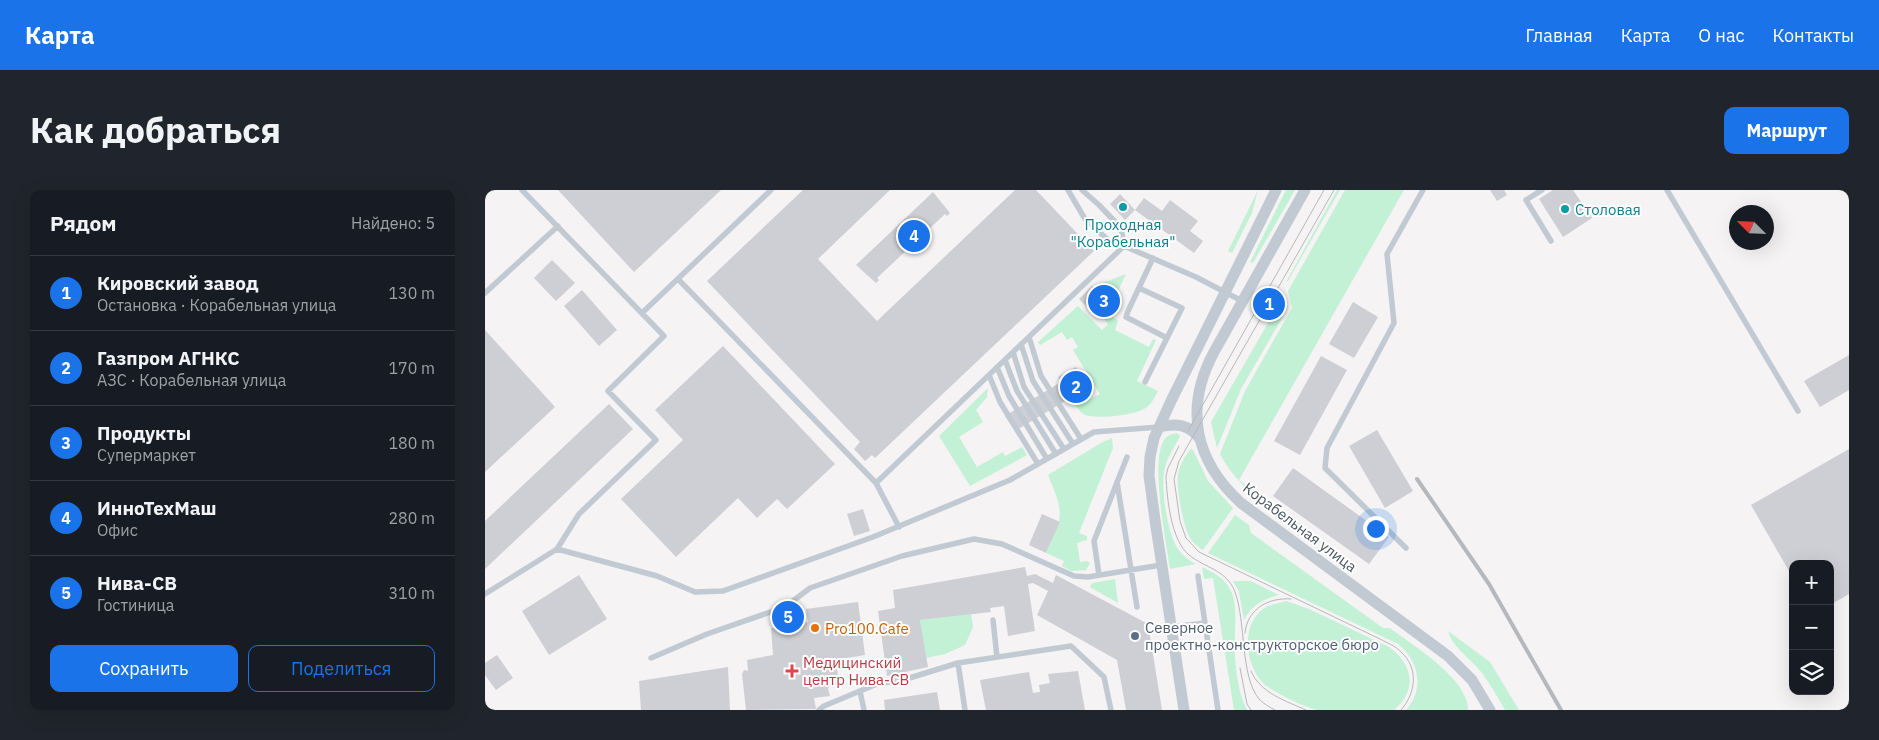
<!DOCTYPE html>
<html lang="ru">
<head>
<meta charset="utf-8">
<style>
  body { margin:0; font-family:"IBM Plex Sans",sans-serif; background:#20242c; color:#f1f3f6 }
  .controls { position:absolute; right:15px; bottom:15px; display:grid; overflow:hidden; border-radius:10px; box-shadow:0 5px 20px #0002 }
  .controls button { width:45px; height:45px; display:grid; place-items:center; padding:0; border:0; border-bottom:1px solid #363941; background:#171b24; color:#f1f3f6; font:25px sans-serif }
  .compass { position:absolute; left:1244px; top:15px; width:45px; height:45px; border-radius:50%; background:#171b24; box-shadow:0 5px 20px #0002; rotate:294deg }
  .you { position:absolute; left:890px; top:338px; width:18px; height:18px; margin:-12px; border:4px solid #fff; border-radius:50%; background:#1a73e8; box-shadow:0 0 0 8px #1a73e833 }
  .badge { display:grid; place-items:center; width:32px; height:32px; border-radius:50%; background:#1a73e8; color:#fff; font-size:16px; font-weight:700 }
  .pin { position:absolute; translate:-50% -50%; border:2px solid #fff; box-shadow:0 1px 5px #0006 }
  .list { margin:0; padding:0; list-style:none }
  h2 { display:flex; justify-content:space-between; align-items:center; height:65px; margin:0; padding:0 20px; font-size:21px }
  h2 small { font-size:16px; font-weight:400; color:#9ea1a6 }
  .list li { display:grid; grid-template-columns:32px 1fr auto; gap:15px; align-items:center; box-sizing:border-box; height:75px; padding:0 20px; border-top:1px solid #363941 }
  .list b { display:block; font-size:19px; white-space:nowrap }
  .list p { margin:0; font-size:16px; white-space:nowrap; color:#9ea1a6 }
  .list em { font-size:16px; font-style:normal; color:#9ea1a6 }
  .actions { display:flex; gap:10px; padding:15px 20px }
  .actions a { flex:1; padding:11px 0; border:1px solid #1a73e8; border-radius:10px; text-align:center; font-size:18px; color:#1a73e8 }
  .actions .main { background:#1a73e8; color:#fff }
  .icon { flex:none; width:28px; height:28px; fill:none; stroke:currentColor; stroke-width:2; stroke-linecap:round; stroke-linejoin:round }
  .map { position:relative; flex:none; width:1364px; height:520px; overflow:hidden; border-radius:10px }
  header { display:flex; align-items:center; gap:30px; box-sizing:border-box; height:70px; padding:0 25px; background:#1a73e8; color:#fff }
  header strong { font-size:24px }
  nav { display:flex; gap:28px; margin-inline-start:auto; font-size:18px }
  .intro { display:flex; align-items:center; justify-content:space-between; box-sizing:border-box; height:120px; padding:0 30px }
  h1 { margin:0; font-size:35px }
  .button { padding:12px 22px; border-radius:10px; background:#1a73e8; color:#fff; font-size:18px; font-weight:700 }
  main { display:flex; gap:30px; padding:0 30px }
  aside { flex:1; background:#171b24; border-radius:10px; box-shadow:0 5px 20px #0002 }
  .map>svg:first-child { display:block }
  .green { fill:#c3f1d5 }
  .building { fill:#cdcfd5 }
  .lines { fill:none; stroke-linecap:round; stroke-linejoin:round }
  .lane { stroke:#c1cad2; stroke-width:5.5 }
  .street { stroke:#c1cad2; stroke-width:11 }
  .tram { stroke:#b5b8bd; stroke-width:1 }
  .rail { stroke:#b5b8bd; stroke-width:4 }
  .culture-dot { fill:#0f9aa8; stroke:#fff; stroke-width:2 }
  .food-dot { fill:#e8710a; stroke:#fff; stroke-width:2 }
  .service-dot { fill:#5c6f8a; stroke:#fff; stroke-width:2 }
  .health-dot { fill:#e0444e; stroke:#fff; stroke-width:2 }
  .labels { text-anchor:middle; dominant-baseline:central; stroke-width:4; stroke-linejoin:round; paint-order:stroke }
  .culture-label { font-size:15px; fill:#0d838f; stroke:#fff; text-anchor:start }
  .street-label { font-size:15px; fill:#4a5661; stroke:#fff }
  .service-label { font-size:15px; fill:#4e5e75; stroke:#fff; text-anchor:start }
  .food-label { font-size:15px; fill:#c56008; stroke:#fff; text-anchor:start }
  .health-label { font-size:15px; fill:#be3a42; stroke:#fff; text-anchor:start }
</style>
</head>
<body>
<header>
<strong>Карта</strong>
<nav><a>Главная</a><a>Карта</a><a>О нас</a><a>Контакты</a></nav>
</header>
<div class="intro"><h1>Как добраться</h1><a class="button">Маршрут</a></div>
<main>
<aside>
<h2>Рядом<small>Найдено: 5</small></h2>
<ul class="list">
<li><span class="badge">1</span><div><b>Кировский завод</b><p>Остановка · Корабельная улица</p></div><em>130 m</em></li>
<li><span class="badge">2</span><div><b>Газпром АГНКС</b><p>АЗС · Корабельная улица</p></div><em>170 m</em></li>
<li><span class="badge">3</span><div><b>Продукты</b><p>Супермаркет</p></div><em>180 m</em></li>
<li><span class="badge">4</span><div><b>ИнноТехМаш</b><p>Офис</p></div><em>280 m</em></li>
<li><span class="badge">5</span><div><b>Нива-СВ</b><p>Гостиница</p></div><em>310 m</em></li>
</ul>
<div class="actions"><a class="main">Сохранить</a><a>Поделиться</a></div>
</aside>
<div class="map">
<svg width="1364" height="520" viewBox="0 0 1364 520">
  <rect width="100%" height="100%" fill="#f5f3f3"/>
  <path class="green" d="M 773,0 L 767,23 L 747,63 L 743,61 Z
    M 801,0 L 810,0 L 768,73 L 765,72 Z
    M 852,0 L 855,0 L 803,91 L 801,92 Z
    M 860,0 L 919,0 L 754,290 L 752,282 L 754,290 L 831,346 L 823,346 C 792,322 753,300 735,264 L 760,201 L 807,118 L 803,101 Z
    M 641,84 L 629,109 L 615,94 Z
    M 799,105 L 803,118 L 756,199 L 732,258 L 726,232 Z
    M 593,116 L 617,140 L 623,134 L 615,124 L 617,122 L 633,130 L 630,140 L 664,157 L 668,149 L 671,150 L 652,191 L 673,201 C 670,207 667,213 662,217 C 650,226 614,229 600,225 C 596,223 594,220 591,216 L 615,204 L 588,160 L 593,157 L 587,147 L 582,150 L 577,142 L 555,155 L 553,152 Z
    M 503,198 L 502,207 L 491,220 L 498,232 L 474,247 L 492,277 L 518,262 L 520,266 L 537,257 L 542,265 L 485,296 L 454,246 Z
    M 692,243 L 695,246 C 690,257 682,267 680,278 C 675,296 682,339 691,356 C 696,364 703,370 711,374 L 685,379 C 681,352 665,271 679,250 C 682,245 687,244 692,243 Z
    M 627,248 L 628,258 L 594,343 L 602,346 L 602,350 L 592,353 L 595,372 L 602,371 L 605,373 L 601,380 L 586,381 L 577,376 L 579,371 L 561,363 C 579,324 579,324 563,285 L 616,253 Z
    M 706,259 L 708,260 L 723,291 L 748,318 L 718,360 C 713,357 707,352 704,346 C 698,334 691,297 693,284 C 695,275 700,265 706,259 Z
    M 750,325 L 764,335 L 766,343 L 898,438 L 905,438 C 927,455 984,489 983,520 L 921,520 C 940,499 934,471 913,454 L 723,363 Z
    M 717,377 C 729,383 740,388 746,401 C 752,414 750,430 750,444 C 749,467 751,499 762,520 L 749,520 L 728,388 L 719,389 Z
    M 630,389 L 633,413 L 605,397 L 607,393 Z
    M 748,391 L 766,391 L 794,405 C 778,409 767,415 759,430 L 754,402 Z
    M 801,411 L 824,419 L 904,457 C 928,474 933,500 909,520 C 891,520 873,520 855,520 C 848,520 839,520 832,520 C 821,518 786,501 778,493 C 759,473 755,430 783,416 C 788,414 795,413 801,411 Z
    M 486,424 L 488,437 L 480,455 L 460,464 L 441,468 L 435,430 Z
    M 963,441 L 1005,472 L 1034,520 L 1020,520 C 1013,508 1006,495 997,483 C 986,469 967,457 963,441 Z"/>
  <path class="building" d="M 73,0 L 236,0 L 149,82 Z
    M 318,0 L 405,0 L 333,69 L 392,131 L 530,0 L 551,0 L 609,61 L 390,268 L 387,265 L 380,271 L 369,259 L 375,252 L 222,91 Z
    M 1005,0 L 1019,0 L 1022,5 L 1012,11 Z
    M 1068,0 L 1088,0 L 1107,28 L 1078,47 L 1054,9 Z
    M 448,2 L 465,23 L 462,26 L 460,24 L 392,88 L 394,90 L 391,93 L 371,75 Z
    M 635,4 L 650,20 L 640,30 L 625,14 Z
    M 659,8 L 677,21 L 685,10 L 713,31 L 705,41 L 718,51 L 709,63 L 650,20 Z
    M 67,70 L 90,93 L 71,111 L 49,88 Z
    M 607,96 L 625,113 L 612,127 L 594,109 Z
    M 97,100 L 132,140 L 114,156 L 79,116 Z
    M 868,112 L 893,127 L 869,168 L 844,154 Z
    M 0,140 L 70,217 L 0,282 Z
    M 238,156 L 350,274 L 302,319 L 292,309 L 272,328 L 253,308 L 191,367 L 136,309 L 198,250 L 170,220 Z
    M 1364,165 L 1364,200 L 1335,217 L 1319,191 Z
    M 836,166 L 862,180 L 815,265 L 789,251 Z
    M 591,177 L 606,202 L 588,213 L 585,208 L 530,241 L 520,226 L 576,192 L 573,187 Z
    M 124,214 L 148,239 L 0,379 L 0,331 Z
    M 892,240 L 928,301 L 900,318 L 864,256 Z
    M 1364,259 L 1364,404 L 1345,415 L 1345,374 L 1308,374 L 1308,388 L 1266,315 Z
    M 808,278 L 904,347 L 884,374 L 788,306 Z
    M 378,319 L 385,341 L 369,346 L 362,324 Z
    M 557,324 L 575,332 L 561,363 L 544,355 Z
    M 540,377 L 542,386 L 550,384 L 568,393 L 571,385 L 663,434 L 677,520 L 641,520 L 632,470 L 552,425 L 563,401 L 548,393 L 543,394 L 550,441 L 523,446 L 519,416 L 505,418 L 506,422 L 435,430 L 443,477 L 402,486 L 393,421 L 410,418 L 408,400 Z
    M 94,385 L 122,429 L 64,465 L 37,421 Z
    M 373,412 L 380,465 L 356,469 L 357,475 L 352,476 L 353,488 L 350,488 L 351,495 L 345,495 L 343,499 L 345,506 L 329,508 L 331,519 L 261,520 L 257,484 L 259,480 L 263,481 L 262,470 L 288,465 L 286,438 L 297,437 L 296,433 L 301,430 L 314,428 L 315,433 L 323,432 L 321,419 Z
    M 12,465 L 28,488 L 11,500 L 0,485 L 0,473 Z
    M 243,477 L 245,520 L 156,520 L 154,491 Z
    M 593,481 L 600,520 L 501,520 L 495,490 L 544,482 L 548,503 L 555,502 L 554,495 L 565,493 L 563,484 Z
    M 452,502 L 455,520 L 400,520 L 399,510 Z"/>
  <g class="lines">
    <path class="lane" d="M 37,0 L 179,146 L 123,201 L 171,250 L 94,324 L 72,359 L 172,386 L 210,402 L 238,401 L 388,347 L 525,290 L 609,242 L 674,237
      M 583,0 L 600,29 L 624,51 L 639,56 L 711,87 L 757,111
      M 597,0 L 614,15 L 636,38 L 639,56
      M 1057,0 L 1041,10 L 1066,51
      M 1182,0 L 1313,221
      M 193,89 L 391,293 L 414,337
      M 654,98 L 697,118 L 682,148 L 641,127 L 643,121 L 668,68
      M 0,103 L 73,36
      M 157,123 L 286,0
      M 544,147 L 556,186 L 596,249
      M 536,154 L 548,191 L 588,254
      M 528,162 L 539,197 L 579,259
      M 520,170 L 532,201 L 571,264
      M 512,177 L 524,206 L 562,269
      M 504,185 L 515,212 L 553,274
      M 660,192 L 682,148
      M 632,292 L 652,417
      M 391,293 L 639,56
      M 921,358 L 840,278 L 842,258 L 909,133 L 902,64 L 938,0
      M 614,385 L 609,351 L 642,267
      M 0,404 L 72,359
      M 508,430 L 512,467
      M 720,433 L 733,520
      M 686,437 L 720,433 L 713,386
      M 166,468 L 222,444 L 300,417 L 325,398 L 417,366 L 489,349 L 517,354 L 589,386 L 603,387 L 676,375
      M 473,473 L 480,520
      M 334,520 L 339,516 L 375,501
      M 379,520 L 375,501 L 392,494 L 418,490 L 473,473 L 586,456 L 619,487 L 626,520"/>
    <path class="street" d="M 820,0 L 729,162 C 699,218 709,270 756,313 L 963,466 L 987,490 L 1005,520
      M 674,237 C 691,233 704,234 715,249
      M 699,520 L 671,337 L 664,286 L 665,267 L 669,248 L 687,209 L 791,0"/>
    <path class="tram" d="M 849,0 L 694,271 L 689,289 L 695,331 L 701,348 L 714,362 L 895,449 C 902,453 911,456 916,462 C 934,478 931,503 916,520
      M 703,241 L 839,0
      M 694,256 L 683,278 L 681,286 C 682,309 686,350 704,365 C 720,378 742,380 750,402 C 761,431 755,486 774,509 C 779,514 784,517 790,520
      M 760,443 C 762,419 784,407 806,409
      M 755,478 L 762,514 L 766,520
      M 766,481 C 775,503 801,511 821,520"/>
    <path class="rail" d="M 932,289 L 1004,394 L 1076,520"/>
  </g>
  <g class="culture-dot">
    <circle cx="638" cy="17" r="5"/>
    <circle cx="1080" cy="19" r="5"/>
  </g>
  <circle class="food-dot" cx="330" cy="438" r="5"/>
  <circle class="service-dot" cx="650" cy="446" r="5"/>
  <path class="health-dot" d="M304.5 473.5h5v5h5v5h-5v5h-5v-5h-5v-5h5z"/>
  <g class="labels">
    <g class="culture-label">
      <text x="1090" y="19">Столовая</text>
      <text x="638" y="34" text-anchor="middle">Проходная<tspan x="638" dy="17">"Корабельная"</tspan></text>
    </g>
    <g class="street-label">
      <text transform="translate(815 337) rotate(37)">Корабельная улица</text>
    </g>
    <g class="service-label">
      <text x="660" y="437">Северное<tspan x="660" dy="17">проектно-конструкторское бюро</tspan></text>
    </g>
    <g class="food-label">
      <text x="340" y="438">Pro100.Cafe</text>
    </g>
    <g class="health-label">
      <text x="318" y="472">Медицинский<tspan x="318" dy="17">центр Нива-СВ</tspan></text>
    </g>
  </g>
</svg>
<div class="controls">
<button>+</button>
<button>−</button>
<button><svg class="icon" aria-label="layers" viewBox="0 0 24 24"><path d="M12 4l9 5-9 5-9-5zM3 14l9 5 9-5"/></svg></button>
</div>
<svg class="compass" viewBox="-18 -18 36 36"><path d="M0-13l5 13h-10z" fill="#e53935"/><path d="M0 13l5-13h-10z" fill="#9ea1a6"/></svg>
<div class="you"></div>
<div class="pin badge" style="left:784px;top:114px">1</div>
<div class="pin badge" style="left:591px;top:197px">2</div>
<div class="pin badge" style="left:619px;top:111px">3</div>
<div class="pin badge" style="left:429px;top:46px">4</div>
<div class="pin badge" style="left:303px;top:427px">5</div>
</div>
</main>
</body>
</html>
